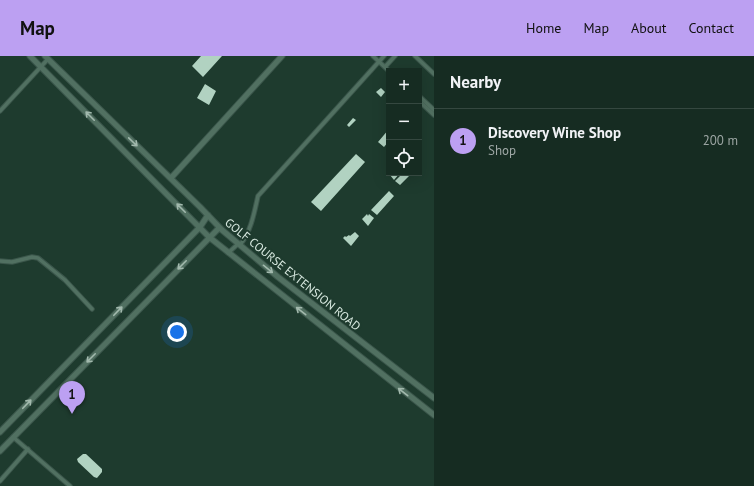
<!DOCTYPE html>
<html lang="en">
<head>
<meta charset="utf-8">
<style>
  body { margin:0; font-family:"PT Sans",sans-serif; background:#1f342a; color:#f1f3f6 }
  .controls { position:absolute; right:12px; top:12px; display:grid; overflow:hidden; border-radius:0px; box-shadow:0 4px 16px #0002 }
  .controls button { width:36px; height:36px; display:grid; place-items:center; padding:0; border:0; border-bottom:1px solid #354840; background:#162c22; color:#f1f3f6; font:20px sans-serif }
  .you { position:absolute; left:177px; top:276px; width:14px; height:14px; margin:-10px; border:3px solid #fff; border-radius:50%; background:#1a73e8; box-shadow:0 0 0 6px #1a73e833 }
  .badge { display:grid; place-items:center; width:26px; height:26px; border-radius:50%; background:#bca0f2; color:#111; font-size:13px; font-weight:700 }
  .pin { position:absolute; translate:-50% -33px; filter:drop-shadow(0 1px 2px #0008) }
  .pin::after { content:''; position:absolute; top:21px; width:14px; height:12px; background:inherit; clip-path:polygon(0 0,100% 0,50% 100%) }
  .list { margin:0; padding:0; list-style:none }
  h2 { display:flex; justify-content:space-between; align-items:center; height:52px; margin:0; padding:0 16px; font-size:17px }
  h2 small { font-size:13px; font-weight:400; color:#9ea7a5 }
  .list li { display:grid; grid-template-columns:26px 1fr auto; gap:12px; align-items:center; box-sizing:border-box; height:64px; padding:0 16px; border-top:1px solid #354840 }
  .list b { display:block; font-size:15px; white-space:nowrap }
  .list p { margin:0; font-size:13px; white-space:nowrap; color:#9ea7a5 }
  .list em { font-size:13px; font-style:normal; color:#9ea7a5 }
  .icon { flex:none; width:22px; height:22px; fill:none; stroke:currentColor; stroke-width:2; stroke-linecap:round; stroke-linejoin:round }
  .map { position:relative; flex:none; width:434px; height:430px; overflow:hidden }
  header { display:flex; align-items:center; gap:24px; box-sizing:border-box; height:56px; padding:0 20px; background:#bca0f2; color:#111 }
  header strong { font-size:19px }
  nav { display:flex; gap:22px; margin-inline-start:auto; font-size:14px }
  main { display:flex }
  aside { flex:1; background:#162c22 }
  .map>svg:first-child { display:block }
  .building { fill:#b1d2c1 }
  .lines { fill:none; stroke-linecap:round; stroke-linejoin:round }
  .street-casing { stroke:#3b564b; stroke-width:5.5 }
  .secondary-casing { stroke:#3b564b; stroke-width:7 }
  .street { stroke:#517061; stroke-width:3.5 }
  .secondary { stroke:#517061; stroke-width:5 }
  .oneway { stroke:#a2b9ad }
  .labels { text-anchor:middle; dominant-baseline:central; stroke-width:4; stroke-linejoin:round; paint-order:stroke }
  .street-label { font-size:12px; fill:#d8e9e0; stroke:#1e3b2e }
</style>
</head>
<body>
<header>
<strong>Map</strong>
<nav><a>Home</a><a>Map</a><a>About</a><a>Contact</a></nav>
</header>
<main>
<div class="map">
<svg width="434" height="430" viewBox="0 0 434 430">
  <rect width="100%" height="100%" fill="#1e3b2e"/>
  <path class="building" d="M 201,0 L 222,0 L 203,21 L 192,10 Z
    M 205,28 L 216,35 L 209,49 L 197,42 Z
    M 381,32 L 385,36 L 381,41 L 376,36 Z
    M 353,62 L 356,64 L 349,71 L 347,69 Z
    M 389,73 L 389,85 L 384,91 L 378,86 Z
    M 356,98 L 365,106 L 321,155 L 311,146 Z
    M 392,117 L 400,117 L 394,124 L 390,119 Z
    M 403,117 L 407,117 L 409,120 L 400,129 L 395,125 Z
    M 389,135 L 394,140 L 377,159 L 371,154 Z
    M 367,158 L 368,160 L 369,158 L 374,162 L 368,170 L 362,163 Z
    M 355,176 L 359,180 L 351,190 L 343,182 L 345,180 L 346,181 L 349,179 L 350,180 Z
    M 83,398 L 86,398 L 102,413 L 102,416 L 97,422 L 94,421 L 78,406 L 77,403 Z"/>
  <g class="lines">
    <g class="street-casing">
      <path id="street" d="M 373,0 L 389,15
        M 415,0 L 434,18
        M 385,11 L 395,0
        M 419,40 L 434,54
        M 419,45 L 434,59
        M 0,55 L 48,3
        M 240,189 C 251,175 254,158 258,140 L 384,0
        M 228,197 L 238,188
        M 0,205 L 12,206 L 32,201 L 38,202 L 65,224 L 92,253
        M 13,381 L 70,430
        M 0,425 L 28,393"/>
    </g>
    <g class="secondary-casing">
      <path id="secondary" d="M 30,0 L 209,181 L 434,359
        M 45,0 L 200,151 L 222,174 L 278,221 L 434,342
        M 171,122 L 282,0
        M 0,376 L 200,171 L 208,159
        M 0,395 L 219,172"/>
    </g>
    <use href="#street" class="street"/>
    <use href="#secondary" class="secondary"/>
  </g>
  <defs><path id="oneway-shaft" d="M-6 0H5M1.5-3L5.5 0L1.5 3" fill="none" stroke-width="1.6" stroke-linecap="round" stroke-linejoin="round"/></defs>
  <g class="oneway">
    <use href="#oneway-shaft" transform="translate(90 60) rotate(-135)"/>
    <use href="#oneway-shaft" transform="translate(133 86) rotate(44)"/>
    <use href="#oneway-shaft" transform="translate(181 152) rotate(-135)"/>
    <use href="#oneway-shaft" transform="translate(182 209) rotate(135)"/>
    <use href="#oneway-shaft" transform="translate(268 213) rotate(39)"/>
    <use href="#oneway-shaft" transform="translate(118 255) rotate(-46)"/>
    <use href="#oneway-shaft" transform="translate(301 255) rotate(-142)"/>
    <use href="#oneway-shaft" transform="translate(91 302) rotate(135)"/>
    <use href="#oneway-shaft" transform="translate(403 336) rotate(-142)"/>
    <use href="#oneway-shaft" transform="translate(27 348) rotate(-46)"/>
  </g>
  <g class="labels">
    <g class="street-label">
      <text transform="translate(293 218) rotate(39)">GOLF COURSE EXTENSION ROAD</text>
    </g>
  </g>
</svg>
<div class="controls">
<button>+</button>
<button>−</button>
<button><svg class="icon" aria-label="locate" viewBox="0 0 24 24"><circle cx="12" cy="12" r="6"/><path d="M12 2v4M12 18v4M2 12h4M18 12h4"/></svg></button>
</div>
<div class="you"></div>
<div class="pin badge" style="left:72px;top:358px">1</div>
</div>
<aside>
<h2>Nearby<small></small></h2>
<ul class="list">
<li><span class="badge">1</span><div><b>Discovery Wine Shop</b><p>Shop</p></div><em>200 m</em></li>
</ul>
</aside>
</main>
</body>
</html>
